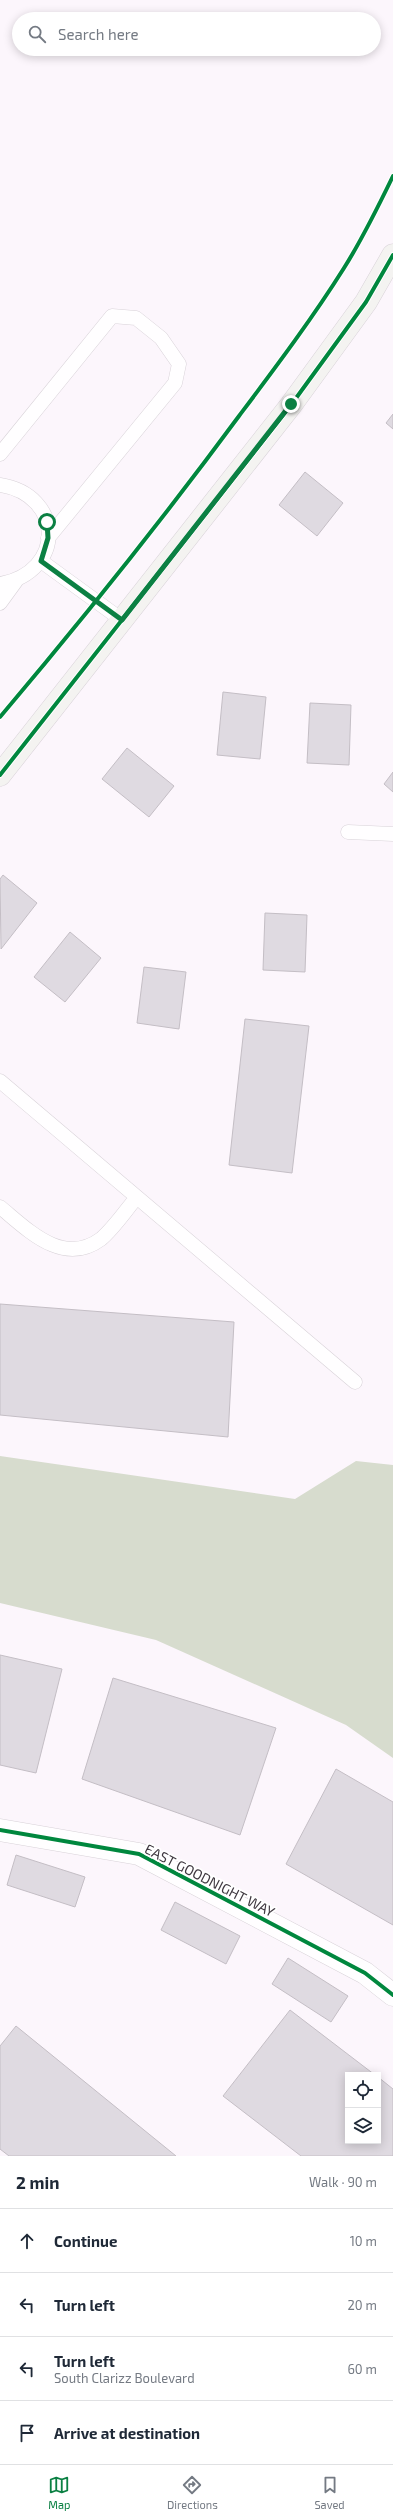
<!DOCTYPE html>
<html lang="en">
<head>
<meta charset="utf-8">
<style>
  body { margin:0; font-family:"Exo 2",sans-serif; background:#f6f6f7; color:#1f2937 }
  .controls { position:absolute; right:12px; bottom:12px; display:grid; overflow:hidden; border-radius:0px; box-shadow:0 2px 10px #0003 }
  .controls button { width:36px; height:36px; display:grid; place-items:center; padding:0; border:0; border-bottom:1px solid #e0e1e3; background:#fff; color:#1f2937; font:20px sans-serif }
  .stop { position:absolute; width:12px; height:12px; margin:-9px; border:3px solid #0b8043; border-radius:50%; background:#fff }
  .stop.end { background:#0b8043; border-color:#fff; box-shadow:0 1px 4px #0008 }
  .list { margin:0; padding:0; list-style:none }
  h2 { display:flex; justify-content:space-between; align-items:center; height:52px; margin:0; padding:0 16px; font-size:17px }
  h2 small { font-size:13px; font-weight:400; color:#747a83 }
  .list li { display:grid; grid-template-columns:26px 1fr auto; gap:12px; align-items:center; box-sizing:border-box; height:64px; padding:0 16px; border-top:1px solid #e0e1e3 }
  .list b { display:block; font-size:15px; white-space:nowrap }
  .list p { margin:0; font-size:13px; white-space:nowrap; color:#747a83 }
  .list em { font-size:13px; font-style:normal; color:#747a83 }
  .icon { flex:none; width:22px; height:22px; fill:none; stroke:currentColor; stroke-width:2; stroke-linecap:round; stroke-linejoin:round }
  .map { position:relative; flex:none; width:393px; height:2156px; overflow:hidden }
  .search { position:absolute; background:#fff; box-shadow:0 2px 10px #0003; left:12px; right:12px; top:12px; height:44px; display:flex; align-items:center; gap:10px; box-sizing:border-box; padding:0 14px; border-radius:22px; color:#747a83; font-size:15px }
  .sheet { height:308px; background:#fff }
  nav { display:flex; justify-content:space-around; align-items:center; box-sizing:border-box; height:56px; border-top:1px solid #e0e1e3; background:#fff; font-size:11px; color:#747a83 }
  nav a { display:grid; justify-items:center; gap:2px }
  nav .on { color:#0b8043 }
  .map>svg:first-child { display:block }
  .forest { fill:#d7dcce }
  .building { fill:#dfdae1; stroke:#c4bec5 }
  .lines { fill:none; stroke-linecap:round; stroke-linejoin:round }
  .lane-casing { stroke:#d8d2d8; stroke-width:15 }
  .street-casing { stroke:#d8d2d8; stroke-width:23 }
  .secondary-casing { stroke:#d8d2d8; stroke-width:23 }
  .lane { stroke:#fffeff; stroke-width:14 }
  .street { stroke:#fffeff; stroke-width:22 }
  .secondary { stroke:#f4f3f1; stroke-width:22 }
  .cycleway-casing { stroke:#fff; stroke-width:6 }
  .cycleway { stroke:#00873e; stroke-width:4 }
  .route { stroke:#0b8043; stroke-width:5 }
  .labels { text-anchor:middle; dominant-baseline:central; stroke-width:3.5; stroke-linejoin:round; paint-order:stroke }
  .street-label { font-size:14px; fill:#3f3840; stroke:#fff }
</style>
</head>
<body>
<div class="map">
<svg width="393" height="2156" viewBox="0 0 393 2156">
  <rect width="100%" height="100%" fill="#fcf6fc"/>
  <path class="forest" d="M 0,1456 L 295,1499 L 356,1461 L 393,1465 L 393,1758 L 346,1725 L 156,1640 L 0,1603 Z"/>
  <path class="building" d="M 393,414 L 393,429 L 386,423 Z
    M 305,472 L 343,503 L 317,536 L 279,505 Z
    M 223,692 L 266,697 L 260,759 L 217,755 Z
    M 310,703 L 351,705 L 349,765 L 307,763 Z
    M 127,748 L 174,786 L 149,817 L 102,779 Z
    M 393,772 L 393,792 L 384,784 Z
    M 3,875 L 37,903 L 1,949 L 0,879 Z
    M 265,913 L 307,915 L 305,972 L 263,970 Z
    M 70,932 L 101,958 L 65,1002 L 34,977 Z
    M 144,967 L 186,972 L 179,1029 L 137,1023 Z
    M 245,1019 L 309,1026 L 292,1173 L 229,1165 Z
    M 0,1304 L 234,1322 L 228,1437 L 0,1415 Z
    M 0,1655 L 62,1669 L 36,1773 L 0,1765 Z
    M 113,1678 L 276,1728 L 240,1835 L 82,1779 Z
    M 336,1769 L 393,1802 L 393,1925 L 286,1864 Z
    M 16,1855 L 85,1877 L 75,1907 L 7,1885 Z
    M 175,1902 L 240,1936 L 226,1964 L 161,1930 Z
    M 288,1958 L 348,1996 L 331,2022 L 272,1984 Z
    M 290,2010 L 375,2075 L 348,2075 L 348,2141 L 378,2141 L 378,2077 L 393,2089 L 393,2156 L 301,2156 L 223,2096 Z
    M 16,2026 L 176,2156 L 9,2156 L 0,2149 L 0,2046 Z"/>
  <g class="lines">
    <g class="lane-casing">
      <path id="lane" d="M 0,454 L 112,316 L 136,318 L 161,338 L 179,364 L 175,383 L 48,538
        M 0,485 C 64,495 66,572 0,584
        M 41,561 L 122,620
        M 0,603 L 16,581
        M 348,832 L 393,834
        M 0,1081 L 355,1382
        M 0,1207 C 28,1230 63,1267 101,1239 C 114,1228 126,1210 137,1197"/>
    </g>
    <g class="street-casing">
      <path id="street" d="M 0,1830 L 139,1854 L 365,1973 L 393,1995"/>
    </g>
    <g class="secondary-casing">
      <path id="secondary" d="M 0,775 L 291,405 L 366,302 L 393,255"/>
    </g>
    <use href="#lane" class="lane"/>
    <use href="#street" class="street"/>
    <use href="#secondary" class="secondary"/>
    <g class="cycleway-casing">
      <path id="cycleway" d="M 0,717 C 83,619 163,519 239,416 C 275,368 312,319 344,268 C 363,238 378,207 393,176
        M 0,775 L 291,405 L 366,302 L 393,255
        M 0,1830 L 139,1854 L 365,1973 L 393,1995"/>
    </g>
    <use href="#cycleway" class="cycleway"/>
  </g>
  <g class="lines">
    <path class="route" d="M 47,522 L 48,538 L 41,561 L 122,620 L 291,404"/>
  </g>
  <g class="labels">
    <g class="street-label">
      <text transform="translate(210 1880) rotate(27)">EAST GOODNIGHT WAY</text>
    </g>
  </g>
</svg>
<div class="controls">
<button><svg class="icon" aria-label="locate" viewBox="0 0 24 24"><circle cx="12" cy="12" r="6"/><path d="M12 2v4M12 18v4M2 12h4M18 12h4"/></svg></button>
<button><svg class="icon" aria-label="layers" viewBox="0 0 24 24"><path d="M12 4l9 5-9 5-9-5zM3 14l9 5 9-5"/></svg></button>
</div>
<div class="stop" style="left:47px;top:522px"></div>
<div class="stop end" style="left:291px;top:404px"></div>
<div class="search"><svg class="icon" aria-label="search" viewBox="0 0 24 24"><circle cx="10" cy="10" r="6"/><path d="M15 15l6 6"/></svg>Search here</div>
</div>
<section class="sheet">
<h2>2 min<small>Walk · 90 m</small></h2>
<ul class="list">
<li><svg class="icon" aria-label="ahead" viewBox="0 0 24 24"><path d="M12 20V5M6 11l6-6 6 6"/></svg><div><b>Continue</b></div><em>10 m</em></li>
<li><svg class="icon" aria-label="left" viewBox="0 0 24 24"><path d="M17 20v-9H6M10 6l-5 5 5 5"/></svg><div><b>Turn left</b></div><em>20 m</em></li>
<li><svg class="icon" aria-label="left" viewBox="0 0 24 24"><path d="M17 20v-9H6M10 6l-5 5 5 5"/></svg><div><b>Turn left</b><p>South Clarizz Boulevard</p></div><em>60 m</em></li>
<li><svg class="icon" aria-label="arrive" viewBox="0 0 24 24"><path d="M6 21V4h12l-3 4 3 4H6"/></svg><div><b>Arrive at destination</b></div></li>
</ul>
</section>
<nav>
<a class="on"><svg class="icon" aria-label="map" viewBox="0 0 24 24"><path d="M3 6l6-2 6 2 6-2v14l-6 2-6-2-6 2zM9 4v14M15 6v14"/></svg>Map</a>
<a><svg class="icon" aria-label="directions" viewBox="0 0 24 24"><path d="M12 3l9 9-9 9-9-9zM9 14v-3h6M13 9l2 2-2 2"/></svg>Directions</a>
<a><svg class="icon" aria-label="saved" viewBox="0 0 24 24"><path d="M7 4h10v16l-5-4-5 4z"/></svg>Saved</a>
</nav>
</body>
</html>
